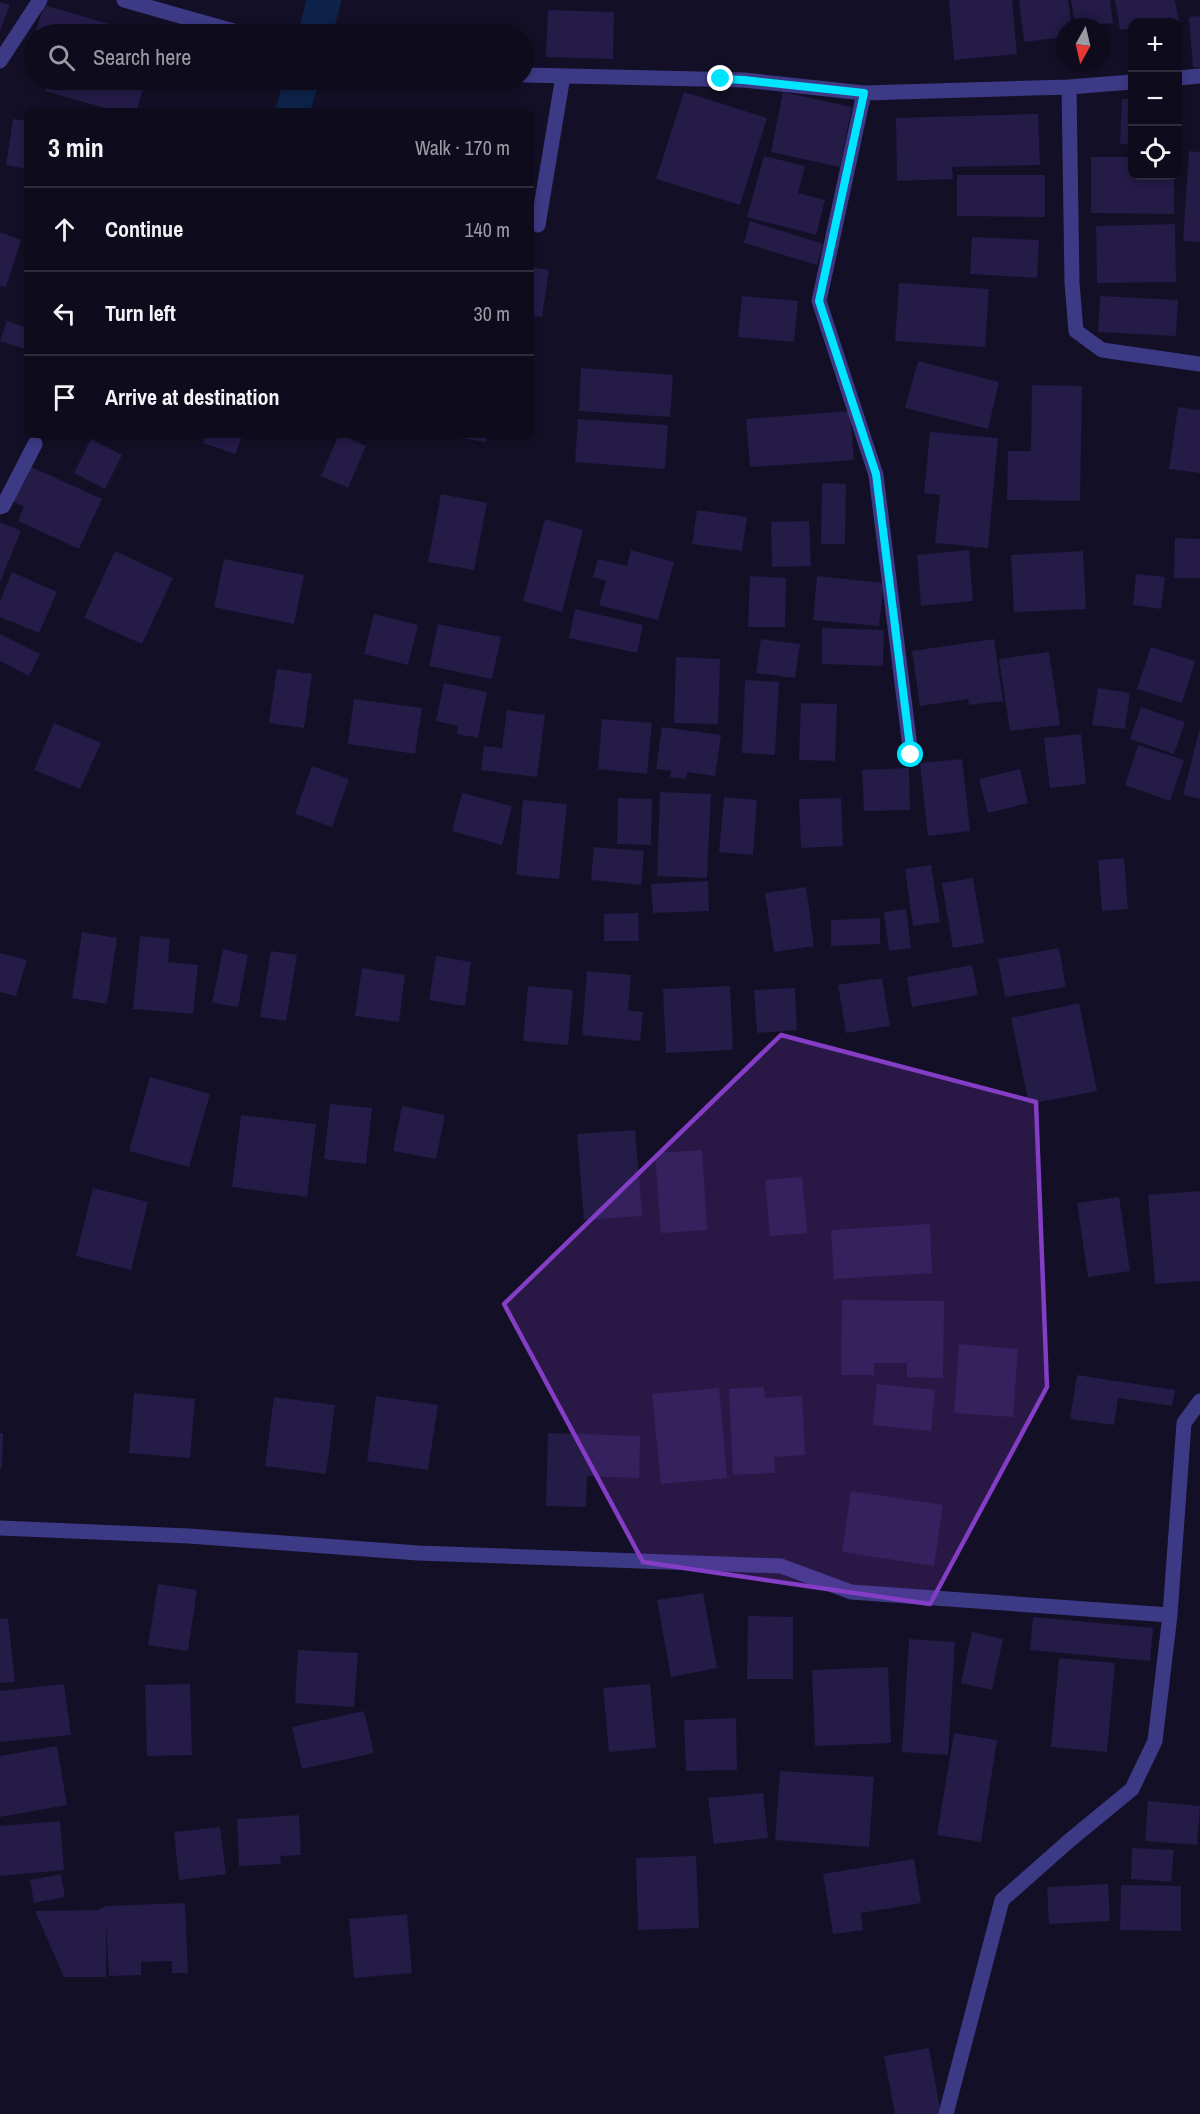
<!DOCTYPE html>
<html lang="en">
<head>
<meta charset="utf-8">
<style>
  body { margin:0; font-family:"Archivo Narrow",sans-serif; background:#171425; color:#f1f3f6 }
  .controls { position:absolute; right:18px; top:18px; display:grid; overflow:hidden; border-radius:12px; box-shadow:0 3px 9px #0003 }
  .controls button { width:54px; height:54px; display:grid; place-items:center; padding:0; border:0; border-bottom:2px solid #2e2b3b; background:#0e0b1c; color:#f1f3f6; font:30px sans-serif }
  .compass { position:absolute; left:1056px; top:18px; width:54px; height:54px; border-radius:50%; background:#0e0b1c; box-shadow:0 3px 9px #0003; rotate:188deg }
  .stop { position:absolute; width:18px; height:18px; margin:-14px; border:4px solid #00e5ff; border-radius:50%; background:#fff }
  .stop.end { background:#00e5ff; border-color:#fff; box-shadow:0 2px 6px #0008 }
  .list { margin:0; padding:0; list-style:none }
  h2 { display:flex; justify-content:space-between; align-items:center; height:78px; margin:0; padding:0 24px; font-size:26px }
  h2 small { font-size:20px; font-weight:400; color:#9b9ba3 }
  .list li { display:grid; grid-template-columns:39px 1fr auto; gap:18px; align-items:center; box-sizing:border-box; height:84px; padding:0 24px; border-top:2px solid #2e2b3b }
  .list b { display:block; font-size:22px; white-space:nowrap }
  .list em { font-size:20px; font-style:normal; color:#9b9ba3 }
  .icon { flex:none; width:33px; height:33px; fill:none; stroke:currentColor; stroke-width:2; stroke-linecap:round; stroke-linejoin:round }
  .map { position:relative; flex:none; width:1200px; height:2114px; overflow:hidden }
  .search { position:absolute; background:#0e0b1c; box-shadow:0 3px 9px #0003; left:24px; top:24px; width:510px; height:66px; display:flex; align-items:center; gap:15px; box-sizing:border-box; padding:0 21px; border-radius:33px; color:#9b9ba3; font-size:22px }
  .panel { position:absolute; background:#0e0b1c; box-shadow:0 3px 9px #0003; left:24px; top:108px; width:510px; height:330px; border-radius:12px }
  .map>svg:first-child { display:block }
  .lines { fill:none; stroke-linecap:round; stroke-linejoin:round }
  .canal { stroke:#0c2248; stroke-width:34 }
  .building { fill:#241b47 }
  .street { stroke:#3d3a85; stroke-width:15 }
  .route { stroke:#00e5ff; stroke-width:8 }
  .marked { fill:#843dc5; fill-opacity:0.2; stroke:#843dc5; stroke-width:4.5; stroke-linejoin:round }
</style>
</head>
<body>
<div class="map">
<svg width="1200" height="2114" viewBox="0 0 1200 2114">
  <rect width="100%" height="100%" fill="#130f26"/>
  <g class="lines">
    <path class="canal" d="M 315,34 L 324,0
      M 292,112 L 302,80"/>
  </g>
  <path class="building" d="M 949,0 L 1012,0 L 1017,54 L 954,60 Z
    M 1019,0 L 1068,0 L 1072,27 L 1065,27 L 1065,37 L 1024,42 Z
    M 1071,0 L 1110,0 L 1113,23 L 1075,27 Z
    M 1115,0 L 1175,0 L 1179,21 L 1132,22 L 1132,28 L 1120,30 Z
    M 0,2 L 10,5 L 0,31 Z
    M 44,5 L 116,26 L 114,34 L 35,34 Z
    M 548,10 L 614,12 L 613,59 L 546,57 Z
    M 1200,16 L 1200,67 L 1193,67 L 1189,17 Z
    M 48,80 L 105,81 L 146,80 L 136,112 L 119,112 L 45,91 Z
    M 684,92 L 767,118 L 740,205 L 656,179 Z
    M 783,92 L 852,107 L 840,167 L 771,152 Z
    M 1122,99 L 1132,99 L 1132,144 L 1120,144 Z
    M 1038,114 L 1040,165 L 952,167 L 953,179 L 897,181 L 896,118 Z
    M 13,119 L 28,121 L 28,169 L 6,165 Z
    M 1189,151 L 1200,152 L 1200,242 L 1183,241 Z
    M 764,156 L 805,166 L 798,193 L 825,200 L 816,235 L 747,217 Z
    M 1091,157 L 1132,157 L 1132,176 L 1174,176 L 1174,214 L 1091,213 Z
    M 957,175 L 1045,175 L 1045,217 L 957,216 Z
    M 750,221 L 823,244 L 817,265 L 744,243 Z
    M 1175,224 L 1176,282 L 1097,283 L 1096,226 Z
    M 0,232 L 21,240 L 6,287 L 0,286 Z
    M 972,237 L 1039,240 L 1037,278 L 970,274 Z
    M 530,267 L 549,270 L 542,317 L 530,316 Z
    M 899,283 L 989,289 L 985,347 L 895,341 Z
    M 742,296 L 798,301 L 794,342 L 738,337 Z
    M 1100,296 L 1178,300 L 1176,336 L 1098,332 Z
    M 7,321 L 28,328 L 28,350 L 0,341 Z
    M 918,361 L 999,382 L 988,429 L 905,408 Z
    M 581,368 L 673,375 L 670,417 L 579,411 Z
    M 1032,385 L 1082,386 L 1080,501 L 1007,500 L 1008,451 L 1031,451 Z
    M 1178,407 L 1200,410 L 1200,473 L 1169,469 Z
    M 850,411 L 854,460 L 750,467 L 746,419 Z
    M 578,419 L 668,425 L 665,469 L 575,462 Z
    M 930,432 L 998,438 L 988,548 L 935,543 L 940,495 L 924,493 Z
    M 207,434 L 243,434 L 235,454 L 203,443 Z
    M 339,434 L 366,446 L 348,488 L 321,476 Z
    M 447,434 L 487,434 L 486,442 L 447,436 Z
    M 91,439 L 122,455 L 105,489 L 74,473 Z
    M 25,464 L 102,499 L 79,549 L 18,521 L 24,507 L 9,499 Z
    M 822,483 L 846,484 L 845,544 L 821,544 Z
    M 441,494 L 487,503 L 474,570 L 428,562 Z
    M 697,510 L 747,517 L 742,551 L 692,544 Z
    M 545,519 L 583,530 L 562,612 L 523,601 Z
    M 809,521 L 811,566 L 772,567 L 771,522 Z
    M 0,522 L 21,531 L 0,582 Z
    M 1175,538 L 1200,539 L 1200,578 L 1174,578 Z
    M 631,550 L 674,562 L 658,620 L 599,605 L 606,581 L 593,577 L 598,559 L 627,566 Z
    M 969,550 L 973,601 L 921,606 L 917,555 Z
    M 115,551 L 173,578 L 142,644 L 84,618 Z
    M 1083,551 L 1086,609 L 1014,612 L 1011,555 Z
    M 224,559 L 304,575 L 294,624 L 214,607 Z
    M 12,572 L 57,592 L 39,633 L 0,617 L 0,601 Z
    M 1136,574 L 1165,577 L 1161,609 L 1133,605 Z
    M 750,576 L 786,578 L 785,627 L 748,627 Z
    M 817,576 L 884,583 L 879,626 L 813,620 Z
    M 575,609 L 643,625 L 637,653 L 569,638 Z
    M 374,614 L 418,625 L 408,665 L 364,654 Z
    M 438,624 L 501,637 L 492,679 L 429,666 Z
    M 822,628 L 884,630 L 883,666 L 822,664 Z
    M 0,634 L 40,654 L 29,676 L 0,661 Z
    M 761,639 L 800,644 L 795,678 L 756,673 Z
    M 994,639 L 1003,701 L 969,705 L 968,699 L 920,706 L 912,651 Z
    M 1151,647 L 1195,661 L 1182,703 L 1137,689 Z
    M 1049,652 L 1060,725 L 1010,731 L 999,659 Z
    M 676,657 L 720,659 L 718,724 L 674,723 Z
    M 277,669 L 312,674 L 304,728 L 269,723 Z
    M 745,680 L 779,682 L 775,755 L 742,753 Z
    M 444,683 L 487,692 L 478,738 L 457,734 L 458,726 L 436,721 Z
    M 1098,688 L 1130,693 L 1125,729 L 1092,725 Z
    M 354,699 L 422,708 L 415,754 L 348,744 Z
    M 801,703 L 837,704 L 835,761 L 799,760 Z
    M 1141,707 L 1185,722 L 1174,754 L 1130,739 Z
    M 507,710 L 545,715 L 537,777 L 481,770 L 484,746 L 502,748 Z
    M 602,719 L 652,723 L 647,774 L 598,769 Z
    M 54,723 L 101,743 L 80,789 L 34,770 Z
    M 662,727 L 721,735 L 715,776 L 687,772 L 686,779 L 670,777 L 671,771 L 656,769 Z
    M 1199,731 L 1200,731 L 1200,799 L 1183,795 Z
    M 1081,734 L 1086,784 L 1050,788 L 1044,738 Z
    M 1138,745 L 1184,760 L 1170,801 L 1125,785 Z
    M 962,759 L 970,831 L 928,836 L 920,763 Z
    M 312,766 L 349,779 L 332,827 L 295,814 Z
    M 909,768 L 910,810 L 864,811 L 862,770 Z
    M 1020,769 L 1028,803 L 988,813 L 979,779 Z
    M 660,792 L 711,794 L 707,878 L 657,876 Z
    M 462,793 L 512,806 L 502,845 L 452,831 Z
    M 724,797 L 757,800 L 753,855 L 719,852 Z
    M 618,798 L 652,799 L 651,845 L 617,844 Z
    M 841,798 L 843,846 L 801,848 L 799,799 Z
    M 523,800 L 567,804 L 559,879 L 516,875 Z
    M 594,847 L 644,851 L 641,885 L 591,880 Z
    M 1124,858 L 1128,909 L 1102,911 L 1098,860 Z
    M 931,865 L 940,922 L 913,926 L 905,869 Z
    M 973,878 L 984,943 L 953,948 L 942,883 Z
    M 708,881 L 709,911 L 653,913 L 651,884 Z
    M 806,887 L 814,946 L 774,952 L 765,893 Z
    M 906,909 L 911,948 L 889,951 L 884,912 Z
    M 638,913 L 639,941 L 604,941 L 604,914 Z
    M 880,918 L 880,944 L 831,946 L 831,920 Z
    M 82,932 L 117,938 L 107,1004 L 72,998 Z
    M 140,936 L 170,939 L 168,962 L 198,965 L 193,1014 L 133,1009 Z
    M 1059,948 L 1066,987 L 1005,997 L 998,959 Z
    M 223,949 L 248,955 L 238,1007 L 212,1003 Z
    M 271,951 L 297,955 L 286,1021 L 260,1017 Z
    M 0,953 L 27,960 L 16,996 L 0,992 Z
    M 436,956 L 471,962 L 465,1006 L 429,1000 Z
    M 972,965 L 978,995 L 912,1007 L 907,977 Z
    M 362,968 L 405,975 L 399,1022 L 355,1016 Z
    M 587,971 L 631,975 L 628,1010 L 643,1012 L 640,1041 L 582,1035 Z
    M 882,978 L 890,1026 L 846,1033 L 838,985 Z
    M 528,986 L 573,990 L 568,1045 L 523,1041 Z
    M 730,986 L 733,1050 L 666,1053 L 663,989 Z
    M 795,988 L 797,1030 L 757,1033 L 754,990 Z
    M 1079,1003 L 1097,1091 L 1029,1104 L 1011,1018 Z
    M 150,1077 L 210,1094 L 189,1167 L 129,1151 Z
    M 330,1104 L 372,1108 L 366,1164 L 324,1159 Z
    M 402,1106 L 445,1115 L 436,1159 L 393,1151 Z
    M 241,1115 L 316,1124 L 307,1197 L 232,1187 Z
    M 635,1130 L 642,1216 L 584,1220 L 577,1134 Z
    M 702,1150 L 707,1230 L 661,1233 L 655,1153 Z
    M 802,1177 L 807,1233 L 770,1236 L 765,1180 Z
    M 93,1188 L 148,1202 L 131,1270 L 76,1256 Z
    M 1200,1191 L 1200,1281 L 1155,1284 L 1148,1195 Z
    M 1119,1197 L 1130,1271 L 1088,1277 L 1077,1203 Z
    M 930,1224 L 932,1273 L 834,1279 L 831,1230 Z
    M 842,1300 L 944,1301 L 943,1378 L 907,1377 L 907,1363 L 874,1363 L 874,1375 L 841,1375 Z
    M 959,1344 L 1018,1349 L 1013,1417 L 954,1413 Z
    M 1077,1375 L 1175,1390 L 1172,1406 L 1118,1398 L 1114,1425 L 1070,1419 Z
    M 877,1384 L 935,1390 L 931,1431 L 873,1425 Z
    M 764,1387 L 765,1398 L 802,1396 L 805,1455 L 774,1457 L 775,1473 L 733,1475 L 729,1389 Z
    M 719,1388 L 727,1478 L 661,1484 L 652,1394 Z
    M 134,1393 L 195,1399 L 190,1458 L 129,1453 Z
    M 376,1396 L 438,1405 L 428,1470 L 367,1461 Z
    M 274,1397 L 335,1405 L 326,1474 L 265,1466 Z
    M 0,1433 L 3,1433 L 2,1468 L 0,1468 Z
    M 548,1433 L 640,1436 L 639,1478 L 587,1476 L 586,1507 L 546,1506 Z
    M 851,1491 L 943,1505 L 934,1566 L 842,1552 Z
    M 158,1584 L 197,1590 L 188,1651 L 148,1645 Z
    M 703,1593 L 717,1668 L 671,1677 L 657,1600 Z
    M 748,1616 L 793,1617 L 793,1679 L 747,1679 Z
    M 1033,1617 L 1153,1628 L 1150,1661 L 1030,1650 Z
    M 8,1618 L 15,1682 L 0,1683 L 0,1619 Z
    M 972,1632 L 1003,1639 L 992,1690 L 961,1683 Z
    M 909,1639 L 955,1642 L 948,1755 L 902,1752 Z
    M 298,1650 L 358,1653 L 354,1707 L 295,1703 Z
    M 1059,1658 L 1115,1663 L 1107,1752 L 1051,1747 Z
    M 888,1667 L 891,1743 L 815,1746 L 812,1670 Z
    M 64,1684 L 71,1735 L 0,1742 L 0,1691 Z
    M 190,1684 L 192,1755 L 147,1756 L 145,1685 Z
    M 650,1684 L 656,1748 L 609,1752 L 603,1688 Z
    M 364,1711 L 374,1753 L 302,1769 L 292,1727 Z
    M 736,1718 L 737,1770 L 686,1771 L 684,1720 Z
    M 954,1733 L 997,1740 L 981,1842 L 937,1835 Z
    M 57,1746 L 67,1805 L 0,1817 L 0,1756 Z
    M 780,1771 L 874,1777 L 869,1847 L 775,1840 Z
    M 763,1793 L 768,1838 L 714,1844 L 708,1798 Z
    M 1148,1801 L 1200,1806 L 1197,1845 L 1145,1841 Z
    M 299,1815 L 301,1855 L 280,1856 L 281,1864 L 239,1866 L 237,1819 Z
    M 60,1821 L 64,1870 L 0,1876 L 0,1826 Z
    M 220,1827 L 226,1874 L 179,1880 L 174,1832 Z
    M 1132,1848 L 1174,1850 L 1171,1882 L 1131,1879 Z
    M 696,1856 L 699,1928 L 638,1930 L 636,1858 Z
    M 914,1859 L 921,1903 L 861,1913 L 863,1930 L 833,1934 L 823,1874 Z
    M 61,1874 L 65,1897 L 34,1903 L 30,1880 Z
    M 1108,1884 L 1110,1921 L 1049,1924 L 1047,1887 Z
    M 1121,1885 L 1181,1886 L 1181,1931 L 1120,1930 Z
    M 185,1903 L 188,1973 L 172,1973 L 172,1961 L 141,1962 L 141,1975 L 109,1976 L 106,1922 L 106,1977 L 64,1977 L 35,1911 L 97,1910 L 106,1906 Z
    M 407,1914 L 412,1973 L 354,1978 L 349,1919 Z
    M 929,2048 L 941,2114 L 895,2114 L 884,2056 Z"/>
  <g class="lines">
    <path class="street" d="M 124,0 L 244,34
      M 0,61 L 40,0
      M 524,75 L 744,80 L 864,93 L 1069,87 L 1132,82
      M 1178,78 L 1200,76
      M 1069,87 L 1072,283 L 1076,331 L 1102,350 L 1200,364
      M 864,93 L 819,301 L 876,475 L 911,755
      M 538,225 L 563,76
      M 0,507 L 3,506 L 35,444
      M 0,1528 L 189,1536 L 418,1553 L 781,1566 L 851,1592 L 1170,1615
      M 946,2114 L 1002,1900 L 1070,1840 L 1132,1789 L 1155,1741 L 1170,1615 L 1184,1423 L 1200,1401"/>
  </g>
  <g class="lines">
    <path class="route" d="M 721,79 L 744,80 L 864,93 L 819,301 L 876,474 L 911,755"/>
  </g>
  <path class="marked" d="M 781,1035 L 1036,1102 L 1047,1387 L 930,1604 L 643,1562 L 504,1304 Z"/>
</svg>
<div class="controls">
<button>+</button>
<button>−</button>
<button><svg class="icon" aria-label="locate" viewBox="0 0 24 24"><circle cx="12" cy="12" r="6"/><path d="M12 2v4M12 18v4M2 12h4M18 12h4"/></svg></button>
</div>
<svg class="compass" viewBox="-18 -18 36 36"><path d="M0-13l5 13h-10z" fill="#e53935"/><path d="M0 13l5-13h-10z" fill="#9b9ba3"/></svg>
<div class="stop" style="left:911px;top:755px"></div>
<div class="stop end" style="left:721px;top:79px"></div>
<div class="search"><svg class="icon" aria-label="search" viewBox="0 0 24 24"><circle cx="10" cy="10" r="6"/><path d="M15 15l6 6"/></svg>Search here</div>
<section class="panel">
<h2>3 min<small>Walk · 170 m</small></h2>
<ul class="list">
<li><svg class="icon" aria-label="ahead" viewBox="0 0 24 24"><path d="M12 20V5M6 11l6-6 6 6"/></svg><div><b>Continue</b></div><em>140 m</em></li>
<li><svg class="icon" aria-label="left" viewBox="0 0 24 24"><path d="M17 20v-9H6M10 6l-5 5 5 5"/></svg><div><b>Turn left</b></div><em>30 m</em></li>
<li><svg class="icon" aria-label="arrive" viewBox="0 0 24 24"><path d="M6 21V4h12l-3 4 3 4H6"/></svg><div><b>Arrive at destination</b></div></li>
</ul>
</section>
</div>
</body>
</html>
